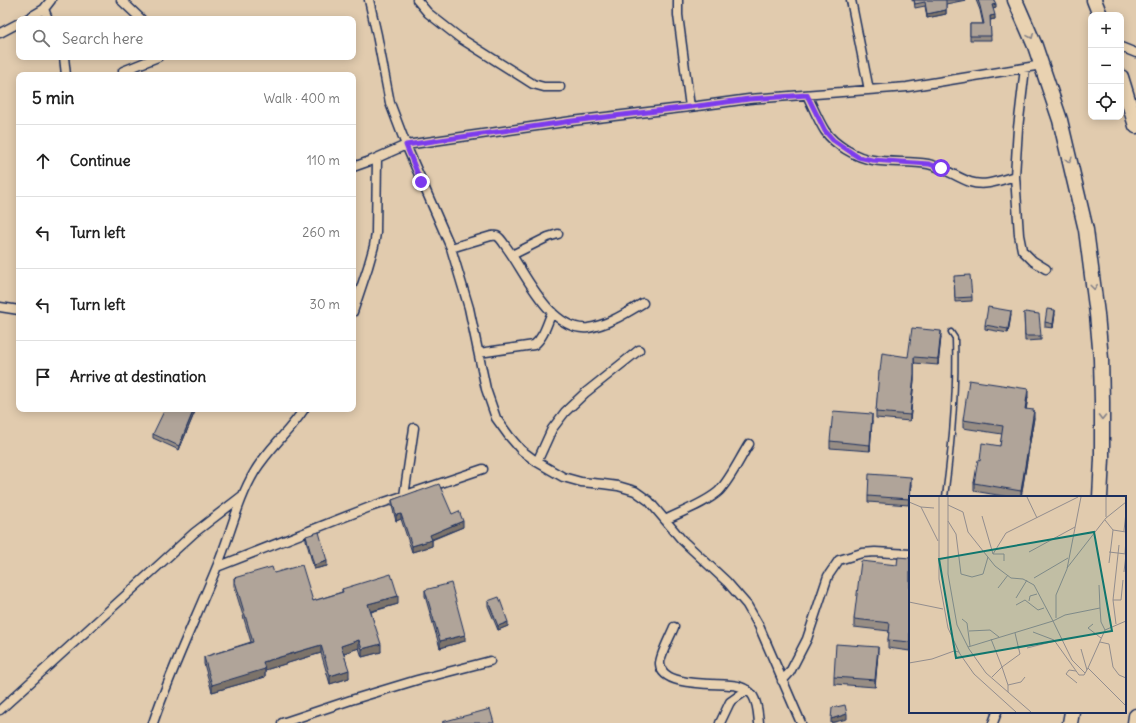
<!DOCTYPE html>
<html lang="en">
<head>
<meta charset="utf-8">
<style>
  body { margin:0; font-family:Delius,sans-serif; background:#f2f2f2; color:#222 }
  .controls { position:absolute; right:12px; top:12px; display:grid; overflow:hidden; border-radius:8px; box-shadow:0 2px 10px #0003 }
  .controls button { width:36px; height:36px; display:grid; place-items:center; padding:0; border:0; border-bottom:1px solid #e0e0e0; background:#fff; color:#222; font:20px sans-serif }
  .stop { position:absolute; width:12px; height:12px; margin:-9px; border:3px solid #7c3aed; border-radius:50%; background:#fff }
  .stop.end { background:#7c3aed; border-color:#fff; box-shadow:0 1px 4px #0008 }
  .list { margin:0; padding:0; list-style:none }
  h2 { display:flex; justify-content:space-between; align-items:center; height:52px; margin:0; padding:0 16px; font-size:17px }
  h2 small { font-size:13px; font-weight:400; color:#767676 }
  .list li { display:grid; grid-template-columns:26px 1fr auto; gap:12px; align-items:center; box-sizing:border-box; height:72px; padding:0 16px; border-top:1px solid #e0e0e0 }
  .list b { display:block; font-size:15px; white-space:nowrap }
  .list em { font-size:13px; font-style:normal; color:#767676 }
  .icon { flex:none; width:22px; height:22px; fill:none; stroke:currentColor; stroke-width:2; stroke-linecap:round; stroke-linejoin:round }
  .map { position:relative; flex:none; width:1136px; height:723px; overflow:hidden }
  .search { position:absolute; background:#fff; box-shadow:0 2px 10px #0003; left:16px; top:16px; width:340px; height:44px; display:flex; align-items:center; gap:10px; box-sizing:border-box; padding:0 14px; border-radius:8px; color:#767676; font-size:15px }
  .panel { position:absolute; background:#fff; box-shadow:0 2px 10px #0003; left:16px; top:72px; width:340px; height:340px; border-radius:8px }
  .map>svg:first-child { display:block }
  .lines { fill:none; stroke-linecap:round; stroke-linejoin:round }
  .service-casing { stroke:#1b2f5e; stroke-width:7 }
  .minor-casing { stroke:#1b2f5e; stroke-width:11 }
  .trunk-casing { stroke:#1b2f5e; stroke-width:17 }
  .service { stroke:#e9d2b1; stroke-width:4 }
  .minor { stroke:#e9d2b1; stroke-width:8 }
  .trunk { stroke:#e9d2b1; stroke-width:14 }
  .wall { fill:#978d84; stroke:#1b2f5e }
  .shaded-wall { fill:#7b736b; stroke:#1b2f5e }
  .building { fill:#b0a499; stroke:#1b2f5e }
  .oneway { stroke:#828088 }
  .route { stroke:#7c3aed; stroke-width:5 }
  .inset-road { fill:none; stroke:#928d8e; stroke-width:1 }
  .view { fill:#0f766e; fill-opacity:0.15; stroke:#0f766e; stroke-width:2 }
  .inset-edge { fill:none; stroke:#1b2f5e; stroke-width:2 }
</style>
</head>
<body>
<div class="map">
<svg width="1136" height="723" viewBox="0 0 1136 723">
  <rect width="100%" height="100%" fill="#e1cbae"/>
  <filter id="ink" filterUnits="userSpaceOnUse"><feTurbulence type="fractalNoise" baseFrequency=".025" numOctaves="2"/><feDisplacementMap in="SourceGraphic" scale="8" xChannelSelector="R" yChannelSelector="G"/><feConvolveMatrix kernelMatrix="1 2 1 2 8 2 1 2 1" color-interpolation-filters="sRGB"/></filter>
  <g filter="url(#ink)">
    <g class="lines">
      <g class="service-casing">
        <path id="service" d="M 945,497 C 952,444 957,392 955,338 L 951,332"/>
      </g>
      <g class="minor-casing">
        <path id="minor" d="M 121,0 L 141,19
          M 417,0 L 428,13 L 460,38 L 533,84 L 544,87 L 560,87
          M 678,0 L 678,15 L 690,107
          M 851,0 L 869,90
          M 44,9 L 48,19
          M 27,19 L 44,9 L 51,0
          M 0,33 L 19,23
          M 1121,47 L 1136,53
          M 64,57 L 66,75
          M 1025,68 L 1018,128 L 1015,176 L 1019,235 L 1022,250 L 1033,261 L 1046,269
          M 123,71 L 158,57
          M 807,95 C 813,107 818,120 825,131 C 834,144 856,158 873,160 C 891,163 910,161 928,164 C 943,167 956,177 970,182 C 985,187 1001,180 1015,176
          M 353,167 L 370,161 L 406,145 L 390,103 L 377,35 L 369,0
          M 451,248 L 491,236 C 493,236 496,235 497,236 C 501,238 504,244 507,248 C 525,272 550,332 588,328 C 608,325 626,313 643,303
          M 512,255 L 548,237 L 558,234
          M 0,307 L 19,310
          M 353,312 L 368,267 L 374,246 L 376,233 L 377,158
          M 479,353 L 534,345 C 544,337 547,324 552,312
          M 537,462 L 552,429 L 565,412 L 585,393 L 639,350
          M 404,496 L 414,428
          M 665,520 C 681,512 706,503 719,491 C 731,478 739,460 749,444
          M 217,567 L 370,507 L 483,469
          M 674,627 C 671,635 659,657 660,664 C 662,689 720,682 738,686 C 744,688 750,691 753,696 C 758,704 758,714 759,723
          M 782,681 L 790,672 L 807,639 L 828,576 L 839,560 L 862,553 L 875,552 L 910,554
          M 0,710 L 194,533 L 242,496
          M 153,723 C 171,670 195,620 216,569 C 230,537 237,501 255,471 C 269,448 290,431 304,409
          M 282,723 L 351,700 L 417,680 L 490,661
          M 720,723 L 730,702 L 747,690
          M 801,723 L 759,626 L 747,605 L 727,582 L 682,540 L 649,501 L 635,491 L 618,486 L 603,484 L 581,482 L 563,477 L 537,462 L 521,450 L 509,436 L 496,418 L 486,389 L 469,308 L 451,248 L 406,145 L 572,121 L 690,107 L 749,99 L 907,87 L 1042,65
          M 993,723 L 997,712"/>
      </g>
      <g class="trunk-casing">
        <path id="trunk" d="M 1015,0 L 1035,46 L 1060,120 L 1086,230 L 1097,314 L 1101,359 L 1102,401 L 1102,459 L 1100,497
          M 1094,0 L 1100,15
          M 1121,77 L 1136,126
          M 1070,723 L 1072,712
          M 1135,723 L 1136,716"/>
      </g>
      <use href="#service" class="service"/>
      <use href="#minor" class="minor"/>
      <use href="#trunk" class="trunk"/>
    </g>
    <path class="wall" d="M 912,0 L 966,0 L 946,4 L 946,14 L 927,18 L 925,6 L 915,8 L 914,0 L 912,1 Z
      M 976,0 L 994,0 L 996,8 L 993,9 L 995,19 L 990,20 L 991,40 L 970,40 L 970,24 L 983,24 L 980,10 Z
      M 954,280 L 972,297 L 972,301 L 955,302 Z
      M 1024,313 L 1041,336 L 1041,340 L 1025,341 Z
      M 1055,314 L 1053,328 L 1045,327 L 1045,322 Z
      M 1011,315 L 1008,333 L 985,329 L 985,325 Z
      M 941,337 L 938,365 L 914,363 L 914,380 L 910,421 L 876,418 L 876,412 L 880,371 L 908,357 Z
      M 1028,397 L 1026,409 L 1034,418 L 1021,497 L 1009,497 L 974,491 L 974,483 L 980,461 L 1000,446 L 1002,434 L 963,428 L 963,420 Z
      M 196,409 L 179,450 L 153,438 L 153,434 Z
      M 872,421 L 870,451 L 830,448 L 830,441 Z
      M 911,484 L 909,505 L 868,502 L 868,496 Z
      M 417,492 L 452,514 L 463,527 L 432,540 L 432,546 L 412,552 L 401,519 L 396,521 L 392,506 L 392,500 Z
      M 306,536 L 327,566 L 314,569 L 306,540 Z
      M 910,558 L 910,651 L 888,648 L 888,640 L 889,631 L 854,627 L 854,619 L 897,565 Z
      M 274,573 L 313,601 L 342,592 L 342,589 L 398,604 L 371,612 L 381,652 L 362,657 L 359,648 L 344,653 L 349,678 L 330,684 L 321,653 L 265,670 L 265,677 L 212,692 L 204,664 L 204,657 L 251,642 L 234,586 L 234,578 Z
      M 425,590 L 465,641 L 440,648 L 425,596 Z
      M 488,601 L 508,626 L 498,630 L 488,606 Z
      M 878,653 L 875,687 L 834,684 L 834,677 Z"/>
    <path class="shaded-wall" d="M 996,4 L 996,8 L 992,9 L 992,5 Z
      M 946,10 L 946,14 L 927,18 L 927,14 Z
      M 995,15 L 995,19 L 990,20 L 990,16 Z
      M 1055,310 L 1055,314 L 1053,328 L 1053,324 Z
      M 1011,311 L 1011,315 L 1008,333 L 1008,329 Z
      M 941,331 L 941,337 L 938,365 L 938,359 Z
      M 914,357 L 914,380 L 910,421 L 910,415 Z
      M 1028,389 L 1028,397 L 1025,417 L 1025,409 Z
      M 194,409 L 196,409 L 179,450 L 179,446 Z
      M 1034,410 L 1034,418 L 1021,497 L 1021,491 Z
      M 872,414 L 872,421 L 870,451 L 870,445 Z
      M 911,477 L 911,484 L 909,505 L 909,499 Z
      M 401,514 L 401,519 L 396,521 L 396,515 Z
      M 463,521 L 463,527 L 430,540 L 430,535 Z
      M 432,540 L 432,546 L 412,552 L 412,546 Z
      M 327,561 L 327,566 L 314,569 L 314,565 Z
      M 398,596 L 398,604 L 368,612 L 368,604 Z
      M 508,622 L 508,626 L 498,630 L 498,626 Z
      M 465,635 L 465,641 L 440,648 L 440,641 Z
      M 359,640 L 359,648 L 341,654 L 341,646 Z
      M 381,644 L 381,652 L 362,657 L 362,649 Z
      M 321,645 L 321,653 L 265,670 L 265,677 L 212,692 L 212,685 L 263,662 Z
      M 878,647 L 878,653 L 875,687 L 875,680 Z
      M 349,670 L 349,678 L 330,684 L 330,676 Z
      M 847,714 L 847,719 L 831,723 L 831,719 Z"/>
    <path class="building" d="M 914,0 L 946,0 L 946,10 L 927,14 L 925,2 L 915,4 Z
      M 978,0 L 994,0 L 996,4 L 992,5 L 995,15 L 990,16 L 991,36 L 970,36 L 970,24 L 984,24 L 980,6 Z
      M 970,275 L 972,297 L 955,298 L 954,276 Z
      M 988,307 L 1011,311 L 1008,329 L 985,325 Z
      M 1047,309 L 1055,310 L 1053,324 L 1045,322 Z
      M 1025,312 L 1039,314 L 1041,336 L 1025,336 L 1024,313 L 1025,313 Z
      M 912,328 L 941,331 L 938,359 L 914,357 L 914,374 L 910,415 L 876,412 L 879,371 L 880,371 L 882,353 L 908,357 Z
      M 969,380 L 1028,389 L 1025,409 L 1034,410 L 1021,491 L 974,483 L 978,460 L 980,461 L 982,443 L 1000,446 L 1003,426 L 963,420 Z
      M 165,409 L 194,409 L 179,446 L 153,434 Z
      M 833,411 L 872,414 L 870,445 L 830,441 Z
      M 869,474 L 911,477 L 909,499 L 868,496 Z
      M 439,484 L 452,514 L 459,511 L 463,521 L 430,535 L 432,540 L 412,546 L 401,514 L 396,515 L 392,500 L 417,491 L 417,492 Z
      M 319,532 L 327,561 L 314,565 L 306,536 Z
      M 898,557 L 910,558 L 910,642 L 888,640 L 890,623 L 854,619 L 861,561 L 897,565 Z
      M 302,565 L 313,601 L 343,592 L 342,589 L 391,574 L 398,596 L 368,604 L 381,644 L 362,649 L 359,640 L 341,646 L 349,670 L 330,676 L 321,645 L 263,662 L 265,669 L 212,685 L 204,657 L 253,642 L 234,578 L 272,567 L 274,573 Z
      M 451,583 L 465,635 L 440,641 L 425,590 Z
      M 499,597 L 508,622 L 498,626 L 488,601 Z
      M 836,644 L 878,647 L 875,680 L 834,677 Z
      M 845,705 L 847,714 L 831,719 L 832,708 Z
      M 490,709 L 494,723 L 443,723 L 442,722 Z"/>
    <defs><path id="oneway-chevron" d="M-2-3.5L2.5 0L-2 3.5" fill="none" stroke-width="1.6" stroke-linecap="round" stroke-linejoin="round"/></defs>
    <g class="oneway">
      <use href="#oneway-chevron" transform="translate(1031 36) rotate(66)"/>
      <use href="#oneway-chevron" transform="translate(1069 160) rotate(76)"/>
      <use href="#oneway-chevron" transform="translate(1094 287) rotate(83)"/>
      <use href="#oneway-chevron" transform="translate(1102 417) rotate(91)"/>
    </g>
  </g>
  <g class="lines" filter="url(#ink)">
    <path class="route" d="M 421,182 L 406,145 L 572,121 L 690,107 L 749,99 L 807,95 L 825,131 L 833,140 L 858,157 L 872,160 L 929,164 L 941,168"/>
  </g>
  <g transform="translate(909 496)">
    <rect width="217" height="217" fill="#e1cbae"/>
    <path class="inset-road" d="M 30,1 L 30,83 L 39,132 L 51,158 L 65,178 L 107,216M 39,1 L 39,78 L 48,129 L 60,153 L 77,177 L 122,216M 118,1 L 128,22M 0,6 L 12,11 L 29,45M 39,9 L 54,16 L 59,36 L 86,70 L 102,82 L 114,83 L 125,89 L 144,125 L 59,151M 12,11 L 25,12M 73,20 L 84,58M 197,21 L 197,1M 196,24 L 204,34M 39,25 L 47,38 L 52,78 L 63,81 L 74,78 L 79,61M 215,35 L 217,16M 210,49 L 204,104 L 212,104 L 214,84M 120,56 L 166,31M 200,56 L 217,58M 216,57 L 217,43M 84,58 L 97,37 L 169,1M 84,58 L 95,58 L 95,65M 200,67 L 204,34 L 217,36M 158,72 L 197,22 L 217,6M 215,76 L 217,58M 125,82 L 159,62M 190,89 L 191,112M 89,92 L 99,79M 107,102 L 118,84M 204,104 L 207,128M 120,105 L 121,100 L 128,98M 0,106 L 34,113M 107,109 L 116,104 L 129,114 L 135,112M 147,122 L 147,99 L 158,73 L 172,1M 53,123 L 58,127 L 61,150M 217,125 L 196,134 L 179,172 L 217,210M 184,128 L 179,132 L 192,142M 60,135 L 81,134 L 90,141M 124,136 L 145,144 L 170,179 L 175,179 L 179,172M 82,143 L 93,171 L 83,181M 191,146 L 200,148 L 204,171 L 210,179 L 217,182M 118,152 L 146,145M 172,153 L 178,174M 0,167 L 23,163 L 45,155 L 50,156M 167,175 L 160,174 L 157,178 L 168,187M 176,177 L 163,164 L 144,125 L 156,119 L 191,112 L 192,126 L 196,134M 99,189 L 112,186 L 116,181M 99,196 L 99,189 L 93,171 L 111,158 L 106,137"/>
    <path class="view" d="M 185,36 L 203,135 L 47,162 L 30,63 Z"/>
    <rect width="217" height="217" class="inset-edge"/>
  </g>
</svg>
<div class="controls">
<button>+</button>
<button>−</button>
<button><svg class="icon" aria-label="locate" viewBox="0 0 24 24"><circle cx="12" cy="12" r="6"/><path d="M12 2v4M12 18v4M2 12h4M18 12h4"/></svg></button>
</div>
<div class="stop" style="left:941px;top:168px"></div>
<div class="stop end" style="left:421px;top:182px"></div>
<div class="search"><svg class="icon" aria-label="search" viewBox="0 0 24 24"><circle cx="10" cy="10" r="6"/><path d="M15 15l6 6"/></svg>Search here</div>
<section class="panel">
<h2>5 min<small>Walk · 400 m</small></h2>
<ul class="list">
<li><svg class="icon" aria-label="ahead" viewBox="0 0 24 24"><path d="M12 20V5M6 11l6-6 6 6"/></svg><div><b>Continue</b></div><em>110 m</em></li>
<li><svg class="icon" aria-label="left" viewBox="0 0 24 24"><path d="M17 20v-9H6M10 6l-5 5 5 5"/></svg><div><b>Turn left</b></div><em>260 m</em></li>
<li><svg class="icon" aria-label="left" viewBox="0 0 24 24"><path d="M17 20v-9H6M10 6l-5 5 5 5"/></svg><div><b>Turn left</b></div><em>30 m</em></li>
<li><svg class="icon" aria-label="arrive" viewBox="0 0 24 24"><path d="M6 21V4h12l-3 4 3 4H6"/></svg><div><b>Arrive at destination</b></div></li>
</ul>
</section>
</div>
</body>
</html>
